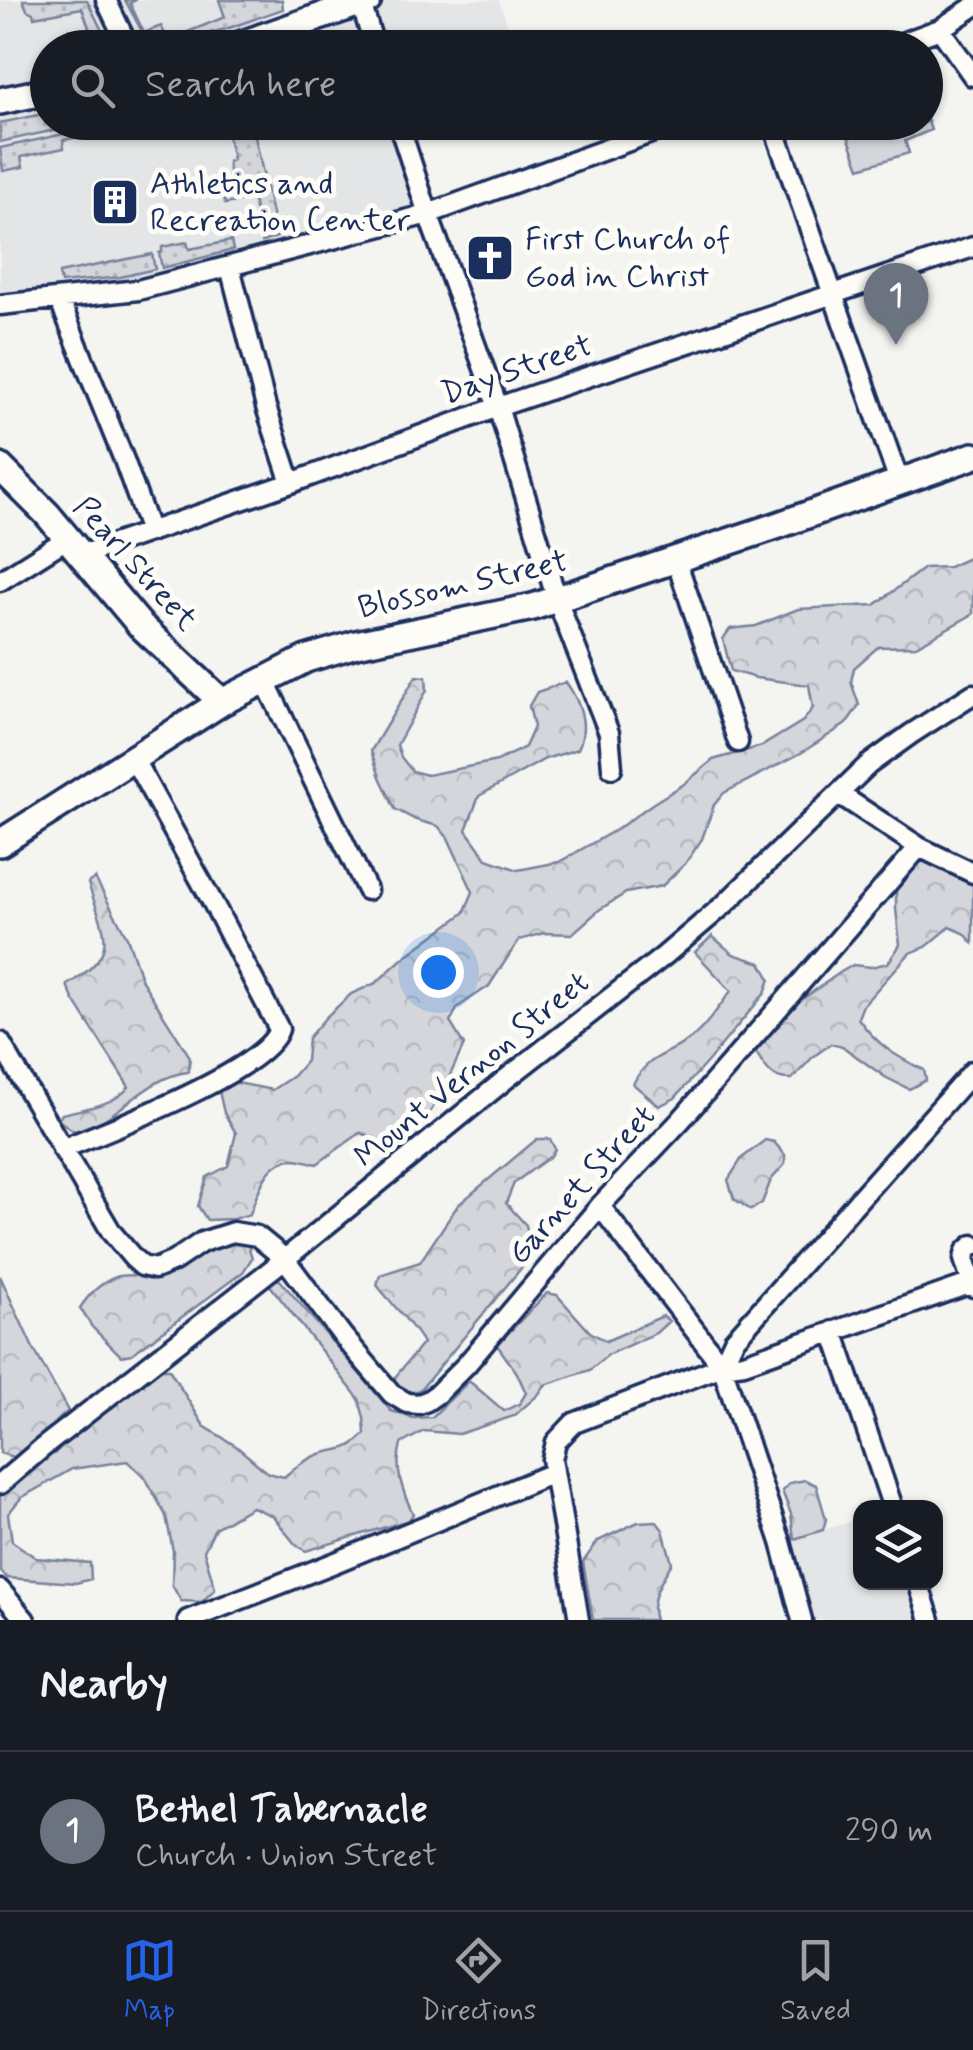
<!DOCTYPE html>
<html lang="en">
<head>
<meta charset="utf-8">
<style>
  body { margin:0; font-family:Mynerve,sans-serif; background:#242831; color:#f1f3f6 }
  .controls { position:absolute; right:30px; bottom:30px; display:grid; overflow:hidden; border-radius:20px; box-shadow:0 2px 8px #0004 }
  .controls button { width:90px; height:90px; display:grid; place-items:center; padding:0; border:0; border-bottom:2px solid #363941; background:#171b24; color:#f1f3f6; font:50px sans-serif }
  .you { position:absolute; left:438px; top:972px; width:35px; height:35px; margin:-25px; border:8px solid #fff; border-radius:50%; background:#1a73e8; box-shadow:0 0 0 15px #1a73e833 }
  .badge { display:grid; place-items:center; width:65px; height:65px; border-radius:50%; background:#2563eb; color:#fff; font-size:32px; font-weight:700 }
  .pin { position:absolute; translate:-50% -82px; filter:drop-shadow(0 2px 5px #0008) }
  .pin::after { content:''; position:absolute; top:52px; width:35px; height:30px; background:inherit; clip-path:polygon(0 0,100% 0,50% 100%) }
  .list { margin:0; padding:0; list-style:none }
  h2 { display:flex; justify-content:space-between; align-items:center; height:130px; margin:0; padding:0 40px; font-size:42px }
  h2 small { font-size:32px; font-weight:400; color:#9ea1a6 }
  .list li { display:grid; grid-template-columns:65px 1fr auto; gap:30px; align-items:center; box-sizing:border-box; height:160px; padding:0 40px; border-top:2px solid #363941 }
  .list b { display:block; font-size:38px; white-space:nowrap }
  .list p { margin:0; font-size:32px; white-space:nowrap; color:#9ea1a6 }
  .list em { font-size:32px; font-style:normal; color:#9ea1a6 }
  .icon { flex:none; width:55px; height:55px; fill:none; stroke:currentColor; stroke-width:2; stroke-linecap:round; stroke-linejoin:round }
  .map { position:relative; flex:none; width:973px; height:1620px; overflow:hidden }
  .search { position:absolute; background:#171b24; box-shadow:0 2px 8px #0004; left:30px; right:30px; top:30px; height:110px; display:flex; align-items:center; gap:25px; box-sizing:border-box; padding:0 35px; border-radius:55px; color:#9ea1a6; font-size:38px }
  .sheet { height:290px; background:#171b24 }
  nav { display:flex; justify-content:space-around; align-items:center; box-sizing:border-box; height:140px; border-top:2px solid #363941; background:#171b24; font-size:28px; color:#9ea1a6 }
  nav a { display:grid; justify-items:center; gap:5px }
  nav .on { color:#2563eb }
  .map>svg:first-child { display:block }
  .built { fill:#e4e5e6 }
  .grass { fill:url(#grass-dots); stroke:#78829c; stroke-width:2.5 }
  .forest { fill:url(#forest-crowns); stroke:#78829c; stroke-width:2.5 }
  .green { fill:#d4d6db; stroke:#78829c; stroke-width:2.5 }
  .lines { fill:none; stroke-linecap:round; stroke-linejoin:round }
  .street-casing { stroke:#1b2f5e; stroke-width:25 }
  .secondary-casing { stroke:#1b2f5e; stroke-width:32 }
  .street { stroke:#fdfcf7; stroke-width:18 }
  .secondary { stroke:#fdfcf7; stroke-width:25 }
  .labels { text-anchor:middle; dominant-baseline:central; stroke-width:10; stroke-linejoin:round; paint-order:stroke }
  .poi-label { font-size:32px; fill:#1b2f5e; stroke:#fdfcf7; text-anchor:start }
  .street-label { font-size:32px; fill:#1b2f5e; stroke:#fdfcf7 }
</style>
</head>
<body>
<div class="map">
<svg width="973" height="1620" viewBox="0 0 973 1620">
  <defs>
    <pattern id="grass-dots" width="8" height="8" patternUnits="userSpaceOnUse" patternTransform="scale(2.5)"><rect width="8" height="8" fill="#d4d6db"/><path d="M2 2h.1M6 6h.1" fill="none" stroke="#b5b8be" stroke-width="1.8" stroke-linecap="round"/></pattern>
    <pattern id="forest-crowns" width="20" height="18" patternUnits="userSpaceOnUse" patternTransform="scale(2.5)"><rect width="20" height="18" fill="#d4d6db"/><path d="M2 6a3 3 0 1 1 6 0M12 15a3 3 0 1 1 6 0" fill="none" stroke="#b5b8be"/></pattern>
  </defs>
  <rect width="100%" height="100%" fill="#f4f4f1"/>
  <filter id="ink" filterUnits="userSpaceOnUse"><feTurbulence type="fractalNoise" baseFrequency=".01" numOctaves="2"/><feDisplacementMap in="SourceGraphic" scale="20" xChannelSelector="R" yChannelSelector="G"/><feConvolveMatrix kernelMatrix="1 2 1 2 8 2 1 2 1" color-interpolation-filters="sRGB"/></filter>
  <g filter="url(#ink)">
    <path class="built" d="M 0,0 L 253,0 L 271,35 L 368,0 L 499,0 L 515,47 L 48,48 L 48,122 L 398,123 L 428,214 L 230,267 L 0,305 Z
      M 860,1519 L 860,1582 L 908,1583 L 920,1620 L 814,1620 L 794,1539 Z"/>
    <path class="grass" d="M 23,0 L 87,0 L 110,47 L 96,47 L 82,8 L 34,17 L 33,13 L 27,10 Z
      M 125,0 L 136,0 L 130,3 L 144,33 L 161,26 L 168,40 L 225,17 L 219,0 L 282,0 L 283,9 L 226,29 L 158,46 L 149,44 L 146,39 Z
      M 47,113 L 48,122 L 76,123 L 79,125 L 0,142 L 0,123 Z
      M 225,123 L 252,123 L 277,237 L 262,242 L 253,199 L 225,204 L 221,180 L 230,178 L 228,162 L 233,160 Z
      M 82,130 L 94,134 L 63,140 L 64,148 L 21,157 L 23,167 L 3,171 L 0,148 Z
      M 231,241 L 233,250 L 162,268 L 159,253 L 162,252 L 162,247 L 187,242 L 189,249 Z
      M 152,254 L 155,269 L 120,277 L 61,283 L 59,273 Z"/>
    <path class="forest" d="M 973,556 L 973,614 L 916,646 L 878,647 L 854,668 L 851,682 L 859,705 L 846,724 L 801,753 L 724,793 L 714,805 L 702,839 L 685,864 L 662,886 L 626,893 L 599,910 L 572,934 L 544,933 L 519,940 L 489,986 L 458,1007 L 450,1022 L 464,1045 C 446,1083 428,1133 388,1152 L 375,1138 L 360,1133 L 317,1164 C 310,1162 300,1159 293,1159 C 266,1161 258,1192 250,1214 L 234,1219 L 207,1220 L 198,1206 L 207,1177 L 228,1166 L 236,1133 L 224,1113 L 219,1091 L 228,1081 L 272,1090 L 293,1076 L 306,1061 L 308,1038 L 326,1017 L 351,994 L 376,983 L 402,959 L 464,913 L 473,892 L 448,838 L 438,826 L 416,820 L 395,809 L 380,777 L 371,751 L 416,676 L 426,677 L 427,690 L 397,745 L 401,757 L 412,771 L 427,775 L 497,761 L 525,747 L 534,727 L 529,706 L 537,692 L 566,682 C 580,702 589,726 578,749 L 545,759 L 479,796 L 466,830 L 487,859 L 518,870 L 559,862 L 619,828 L 652,804 L 684,784 L 713,760 L 762,746 L 803,721 L 813,708 L 809,685 L 756,678 L 731,671 L 723,639 L 730,629 L 756,626 L 798,609 L 875,605 L 924,568 L 949,567 Z
      M 926,855 L 973,880 L 973,943 L 964,933 L 950,927 L 926,947 L 910,953 L 863,1005 L 858,1018 C 876,1044 896,1057 924,1070 L 926,1080 L 909,1089 L 885,1077 L 843,1047 L 831,1044 L 814,1056 L 792,1079 C 771,1080 766,1068 755,1051 L 763,1037 L 784,1012 L 841,972 L 853,965 L 871,967 L 888,963 L 900,945 L 896,909 L 896,883 L 915,862 Z
      M 95,878 L 127,937 L 142,981 L 190,1057 L 188,1072 C 152,1076 128,1107 97,1124 C 91,1128 82,1129 74,1131 L 58,1120 L 62,1114 C 85,1108 113,1106 129,1087 L 73,999 L 67,985 C 123,952 104,934 88,883 Z
      M 712,936 L 733,954 L 761,963 L 770,979 L 765,993 L 709,1060 L 675,1098 L 659,1106 L 633,1084 C 649,1052 673,1055 695,1035 C 709,1023 720,1005 731,991 L 695,952 Z
      M 537,1139 L 550,1139 L 555,1149 L 551,1156 L 514,1183 L 506,1203 L 526,1225 L 532,1255 L 421,1389 L 410,1394 L 399,1389 L 392,1381 L 423,1343 C 411,1322 392,1305 377,1285 L 380,1275 L 420,1262 L 458,1205 Z
      M 765,1140 L 774,1142 L 785,1155 L 785,1164 L 771,1180 L 762,1203 L 751,1210 L 734,1199 L 728,1180 L 742,1158 Z
      M 236,1241 L 248,1245 L 252,1258 L 243,1272 L 132,1354 L 121,1356 L 92,1327 L 80,1308 C 89,1294 100,1283 116,1277 C 129,1272 142,1279 155,1274 C 183,1264 207,1246 236,1241 Z
      M 0,1276 L 32,1346 L 68,1411 L 16,1458 L 0,1453 Z
      M 272,1278 L 280,1280 L 391,1411 L 413,1418 L 432,1417 L 469,1381 L 504,1411 L 520,1403 L 526,1393 L 517,1373 L 497,1345 L 547,1293 L 557,1295 L 590,1332 L 606,1341 L 663,1316 L 669,1321 L 656,1333 L 609,1354 L 590,1370 L 545,1385 L 538,1395 L 514,1416 L 459,1434 L 424,1431 L 401,1444 C 394,1469 402,1490 413,1514 L 409,1520 L 306,1551 L 295,1544 L 273,1516 L 252,1507 L 215,1528 L 204,1551 L 215,1589 L 202,1602 L 181,1601 L 172,1585 L 173,1551 L 166,1516 L 145,1477 L 127,1461 L 72,1469 L 21,1498 L 8,1514 L 12,1541 L 36,1558 L 90,1563 L 91,1579 L 76,1583 L 7,1578 L 0,1571 L 0,1494 L 160,1369 L 169,1369 L 204,1426 L 236,1446 L 268,1473 L 284,1477 C 295,1467 306,1459 320,1454 C 343,1447 346,1453 365,1434 L 364,1418 L 359,1399 L 269,1284 Z
      M 805,1480 L 816,1485 L 826,1519 L 823,1530 L 794,1539 L 791,1514 L 782,1491 L 790,1483 Z
      M 656,1521 L 663,1530 L 672,1563 C 662,1579 648,1601 655,1620 L 593,1620 L 583,1562 L 598,1541 L 638,1522 Z"/>
    <path class="green" d="M 926,116 L 931,130 L 905,141 L 909,153 L 860,168 L 843,123 L 926,122 Z"/>
    <g class="lines">
      <g class="street-casing">
        <path id="street" d="M 106,0 L 129,48
          M 361,3 L 375,48
          M 940,29 L 973,76
          M 888,48 L 940,29 L 973,7
          M 398,122 L 428,214 L 498,407 L 557,600 L 609,733 L 612,768
          M 772,122 L 899,481
          M 230,267 L 266,407 L 291,483
          M 59,299 L 124,460 L 150,532
          M 0,305 L 138,290 L 428,214 L 681,122
          M 82,555 L 291,483 L 498,407 L 973,247
          M 676,560 L 738,742
          M 0,581 L 68,538
          M 264,679 L 367,890
          M 839,794 L 919,847 L 973,873
          M 0,1042 L 112,1233 L 133,1258 L 142,1266 L 155,1269 L 174,1261 L 202,1242 L 233,1232 L 257,1236 L 285,1259 L 342,1335 L 392,1394 L 407,1403 L 419,1404 L 427,1401 L 437,1394 L 466,1365 L 600,1206 L 681,1120 L 919,847
          M 62,1149 C 105,1131 267,1071 279,1029 L 213,903 L 133,758
          M 600,1206 L 722,1366 L 781,1542 L 802,1620
          M 973,1245 L 966,1251 L 964,1259 L 973,1287
          M 833,1331 L 893,1508
          M 722,1366 L 734,1340 L 973,1071
          M 0,1484 L 42,1448 L 285,1259 L 506,1079 L 664,956 L 726,903 L 868,765 L 911,734 L 973,694
          M 918,1582 L 930,1620
          M 0,1590 L 25,1620
          M 188,1620 L 334,1563 L 553,1473
          M 579,1620 L 552,1459 L 556,1442 L 574,1423 L 722,1366 L 744,1363 L 972,1283"/>
      </g>
      <g class="secondary-casing">
        <path id="secondary" d="M 231,48 L 368,0
          M 0,101 L 48,91
          M 0,467 L 47,514 L 140,625 L 222,702
          M 0,843 L 222,702 L 306,659 L 356,644 L 533,607 L 776,526 L 973,456"/>
      </g>
      <use href="#street" class="street"/>
      <use href="#secondary" class="secondary"/>
    </g>
  </g>
  <defs>
    <g id="building-square" transform="scale(2.5)"><rect x="-9" y="-9" width="18" height="18" rx="4" fill="#1b2f5e" stroke="#fdfcf7"/><path d="M-4-6H4V6H1V3H-1V6H-4ZM-2.5-4.3h1.7v1.8h-1.7ZM.8-4.3h1.7v1.8H.8ZM-2.5-1h1.7V.8h-1.7ZM.8-1h1.7V.8H.8Z" fill="#fff"/></g>
    <g id="church-square" transform="scale(2.5)"><rect x="-9" y="-9" width="18" height="18" rx="4" fill="#1b2f5e" stroke="#fdfcf7"/><path d="M-1.2-6h2.4v3.5h3.3v2.4h-3.3V6h-2.4V-.1h-3.3v-2.4h3.3Z" fill="#fff"/></g>
  </defs>
  <g fill-rule="evenodd">
    <use href="#building-square" x="115" y="202"/>
    <use href="#church-square" x="490" y="258"/>
  </g>
  <g class="labels">
    <g class="poi-label">
      <text x="150" y="184">Athletics and<tspan x="150" dy="37">Recreation Center</tspan></text>
      <text x="525" y="240">First Church of<tspan x="525" dy="37">God in Christ</tspan></text>
    </g>
    <g class="street-label">
      <text transform="translate(517 370) rotate(-19)">Day Street</text>
      <text transform="translate(135 564) rotate(48)">Pearl Street</text>
      <text transform="translate(463 585) rotate(-13)">Blossom Street</text>
      <text transform="translate(472 1070) rotate(-39)">Mount Vernon Street</text>
      <text transform="translate(582 1185) rotate(-48)">Garnet Street</text>
    </g>
  </g>
</svg>
<div class="controls">
<button><svg class="icon" aria-label="layers" viewBox="0 0 24 24"><path d="M12 4l9 5-9 5-9-5zM3 14l9 5 9-5"/></svg></button>
</div>
<div class="you"></div>
<div class="pin badge" style="left:896px;top:345px;background:#6b7280">1</div>
<div class="search"><svg class="icon" aria-label="search" viewBox="0 0 24 24"><circle cx="10" cy="10" r="6"/><path d="M15 15l6 6"/></svg>Search here</div>
</div>
<section class="sheet">
<h2>Nearby<small></small></h2>
<ul class="list">
<li><span class="badge" style="background:#6b7280">1</span><div><b>Bethel Tabernacle</b><p>Church · Union Street</p></div><em>290 m</em></li>
</ul>
</section>
<nav>
<a class="on"><svg class="icon" aria-label="map" viewBox="0 0 24 24"><path d="M3 6l6-2 6 2 6-2v14l-6 2-6-2-6 2zM9 4v14M15 6v14"/></svg>Map</a>
<a><svg class="icon" aria-label="directions" viewBox="0 0 24 24"><path d="M12 3l9 9-9 9-9-9zM9 14v-3h6M13 9l2 2-2 2"/></svg>Directions</a>
<a><svg class="icon" aria-label="saved" viewBox="0 0 24 24"><path d="M7 4h10v16l-5-4-5 4z"/></svg>Saved</a>
</nav>
</body>
</html>
